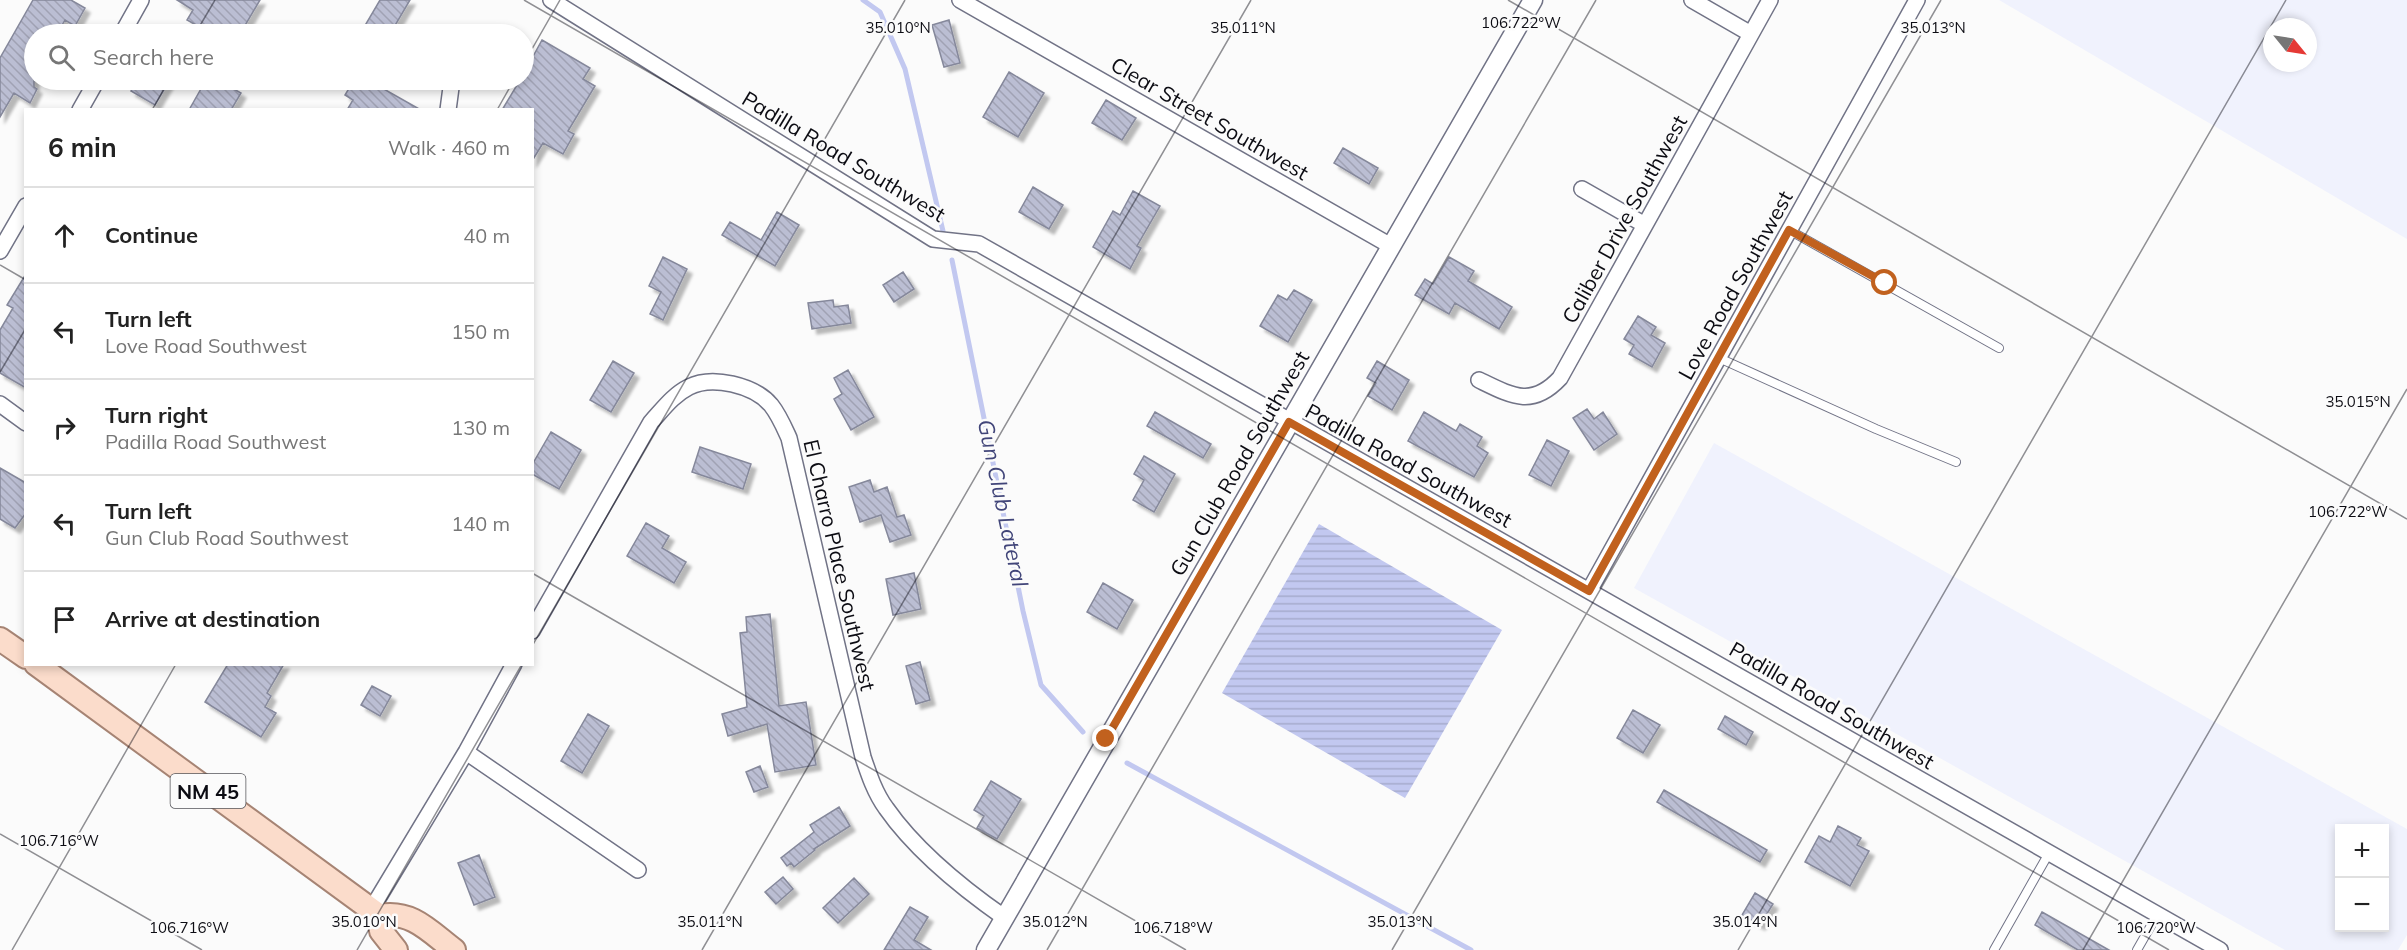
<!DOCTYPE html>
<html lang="en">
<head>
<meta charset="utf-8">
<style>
  body { margin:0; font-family:Mulish,sans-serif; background:#f6f6f6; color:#222 }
  .controls { position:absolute; right:18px; bottom:18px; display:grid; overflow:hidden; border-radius:0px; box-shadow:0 3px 9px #0003 }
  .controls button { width:54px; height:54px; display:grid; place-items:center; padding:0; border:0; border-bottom:2px solid #e0e0e0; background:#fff; color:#222; font:30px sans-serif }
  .compass { position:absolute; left:2263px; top:18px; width:54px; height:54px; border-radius:50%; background:#fff; box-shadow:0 3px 9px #0003; rotate:120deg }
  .stop { position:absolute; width:18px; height:18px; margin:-14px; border:4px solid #c1611e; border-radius:50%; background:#fff }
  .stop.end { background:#c1611e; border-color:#fff; box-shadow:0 2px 6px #0008 }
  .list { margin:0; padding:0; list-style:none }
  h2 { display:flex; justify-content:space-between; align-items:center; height:78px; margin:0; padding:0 24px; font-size:26px }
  h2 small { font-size:20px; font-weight:400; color:#767676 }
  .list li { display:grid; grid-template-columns:39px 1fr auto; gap:18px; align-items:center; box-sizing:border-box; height:96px; padding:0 24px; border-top:2px solid #e0e0e0 }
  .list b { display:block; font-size:22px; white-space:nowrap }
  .list p { margin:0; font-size:20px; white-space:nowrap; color:#767676 }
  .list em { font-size:20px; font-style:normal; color:#767676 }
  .icon { flex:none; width:33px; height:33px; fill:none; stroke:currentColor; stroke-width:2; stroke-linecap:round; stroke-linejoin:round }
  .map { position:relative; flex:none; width:2407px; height:950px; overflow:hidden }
  .search { position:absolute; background:#fff; box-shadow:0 3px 9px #0003; left:24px; top:24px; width:510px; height:66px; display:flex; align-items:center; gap:15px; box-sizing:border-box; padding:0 21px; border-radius:33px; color:#767676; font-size:22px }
  .panel { position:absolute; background:#fff; box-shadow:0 3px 9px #0003; left:24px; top:108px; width:510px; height:558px; border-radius:0px }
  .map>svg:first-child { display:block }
  .built { fill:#f0f2fd; fill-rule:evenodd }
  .water { fill:url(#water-rules) }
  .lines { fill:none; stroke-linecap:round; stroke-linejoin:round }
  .stream { stroke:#c2c8f0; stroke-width:5 }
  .building { fill:url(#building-back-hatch); stroke:#85889b; stroke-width:1.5; filter:url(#shadow) }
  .service-casing { stroke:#717386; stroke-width:10 }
  .minor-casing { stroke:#717386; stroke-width:18 }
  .tertiary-casing { stroke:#717386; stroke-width:21 }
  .primary-casing { stroke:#a68474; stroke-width:26 }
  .service { stroke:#fff; stroke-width:8 }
  .minor { stroke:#fff; stroke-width:15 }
  .tertiary { stroke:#fff; stroke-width:18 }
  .primary { stroke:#fbdccb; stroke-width:22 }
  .route { stroke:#c1611e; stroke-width:8 }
  .ticks { fill:none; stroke:#0c0c13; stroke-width:1.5; stroke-opacity:0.45 }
  .labels { text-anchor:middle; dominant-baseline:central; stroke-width:5; stroke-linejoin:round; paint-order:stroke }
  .shield { fill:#fbfbfb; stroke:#545459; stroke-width:1.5 }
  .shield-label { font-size:20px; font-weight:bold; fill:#0c0c13 }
  .street-label { font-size:21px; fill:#0c0c13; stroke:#fbfbfb }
  .water-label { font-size:22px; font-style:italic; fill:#414579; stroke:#fbfbfb }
  .ticks-label { font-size:15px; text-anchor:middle; fill:#0c0c13; stroke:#fbfbfb; stroke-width:5; stroke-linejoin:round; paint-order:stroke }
</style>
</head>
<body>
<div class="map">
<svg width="2407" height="950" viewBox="0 0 2407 950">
  <defs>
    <pattern id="water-rules" width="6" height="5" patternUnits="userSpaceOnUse" patternTransform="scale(1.5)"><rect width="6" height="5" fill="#c2c8f0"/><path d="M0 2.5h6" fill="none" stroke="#a6abcd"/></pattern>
    <pattern id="building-back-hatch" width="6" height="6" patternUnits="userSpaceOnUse" patternTransform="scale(1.5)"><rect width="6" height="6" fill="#bbbed3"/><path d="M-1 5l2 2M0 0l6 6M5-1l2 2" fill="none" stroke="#a0a2b4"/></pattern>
    <filter id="shadow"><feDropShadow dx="5" dy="5" stdDeviation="1.5" flood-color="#0004"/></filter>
  </defs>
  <rect width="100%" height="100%" fill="#fbfbfb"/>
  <path class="built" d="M 1999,0 L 2407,0 L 2407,239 ZM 2272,27 L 2308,27 L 2308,63 L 2272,63 Z
    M 1714,443 L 2407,829 L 2407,935 L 2398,950 L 2285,950 L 1634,588 ZM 2340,828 L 2384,828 L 2384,928 L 2340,928 Z"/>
  <path class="water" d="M 1319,524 L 1502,630 L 1405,798 L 1222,693 Z"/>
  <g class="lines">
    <path class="stream" d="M 863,0 L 880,12 L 905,69 L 943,231
      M 952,260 L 1023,611 L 1041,685 L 1083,732
      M 1127,763 L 1471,950"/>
  </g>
  <path class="building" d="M 33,0 L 71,0 L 85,8 L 75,26 L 65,20 L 57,34 L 34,34 L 34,87 L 37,89 L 30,103 L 14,93 L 0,117 L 0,58 Z
    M 177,0 L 260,0 L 240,34 L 212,34 L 187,20 L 193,10 Z
    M 380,0 L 410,0 L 390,34 L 360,34 Z
    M 949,20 L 960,63 L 944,67 L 932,25 Z
    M 542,40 L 590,68 L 583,79 L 595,86 L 568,131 L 574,134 L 563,154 L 543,143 L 532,161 L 532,110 L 502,110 L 520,80 L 524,80 L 524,73 Z
    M 1009,72 L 1044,93 L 1018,137 L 983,117 Z
    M 138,80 L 170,80 L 155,105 L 131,91 Z
    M 206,80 L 218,80 L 241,93 L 231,110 L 189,110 Z
    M 354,80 L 368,80 L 421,110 L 347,110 L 353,100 L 345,95 Z
    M 1106,100 L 1136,118 L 1122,140 L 1092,123 Z
    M 1343,148 L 1378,168 L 1369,184 L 1334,163 Z
    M 1033,187 L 1063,205 L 1049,229 L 1019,212 Z
    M 1133,191 L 1160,206 L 1137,246 L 1141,248 L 1130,269 L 1093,247 L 1113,211 L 1120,215 Z
    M 777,212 L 799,225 L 775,266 L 722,235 L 730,222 L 761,240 Z
    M 663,257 L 687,269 L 663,320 L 650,314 L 661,292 L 649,286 Z
    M 1449,257 L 1474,271 L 1468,281 L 1512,307 L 1499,329 L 1455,303 L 1449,314 L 1415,295 L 1425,279 L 1433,284 Z
    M 903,272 L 914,289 L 894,302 L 883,285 Z
    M 26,274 L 26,388 L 0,373 L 0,330 L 13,308 L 7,305 Z
    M 1294,290 L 1312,300 L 1288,342 L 1260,326 L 1278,295 L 1287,300 Z
    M 833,300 L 834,307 L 848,305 L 851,323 L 812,329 L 808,303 Z
    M 1638,316 L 1656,327 L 1651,335 L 1665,343 L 1652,367 L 1629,354 L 1634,345 L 1624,339 Z
    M 613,361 L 634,373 L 611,412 L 590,400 Z
    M 1377,361 L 1409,380 L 1392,410 L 1368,396 L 1376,383 L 1367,378 Z
    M 848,370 L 874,417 L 851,430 L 834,399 L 842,394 L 834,378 Z
    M 1587,409 L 1594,419 L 1603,412 L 1617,434 L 1594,450 L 1573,418 Z
    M 1155,412 L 1211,444 L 1203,458 L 1147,426 Z
    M 1424,412 L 1456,431 L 1460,424 L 1482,437 L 1477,446 L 1488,453 L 1474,477 L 1408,441 Z
    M 551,432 L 581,450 L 559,489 L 532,474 L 532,465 Z
    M 1547,440 L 1569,451 L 1551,486 L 1529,475 Z
    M 700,447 L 751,464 L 743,489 L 692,472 Z
    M 1144,456 L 1175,474 L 1154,512 L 1133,500 L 1144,480 L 1134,474 Z
    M 0,468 L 26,483 L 26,513 L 15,528 L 0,519 Z
    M 870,480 L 874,492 L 887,487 L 897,517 L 904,515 L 911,535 L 890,542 L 881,515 L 860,522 L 849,487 Z
    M 646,523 L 669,536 L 662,548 L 686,562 L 674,583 L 627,556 Z
    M 914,573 L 921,609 L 893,615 L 886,579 Z
    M 1103,583 L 1133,600 L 1117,629 L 1087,612 Z
    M 770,614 L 779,706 L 806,702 L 816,765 L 775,772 L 767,724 L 728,736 L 722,714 L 747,707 L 740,633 L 747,632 L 746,617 Z
    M 920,662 L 930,700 L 916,704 L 906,666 Z
    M 228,664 L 284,664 L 267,693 L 271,696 L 265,707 L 276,713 L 261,737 L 205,702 Z
    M 372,686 L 391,696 L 380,716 L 361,705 Z
    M 1633,710 L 1660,725 L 1643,753 L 1617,738 Z
    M 588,714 L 609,726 L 582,773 L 561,761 Z
    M 1725,716 L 1753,732 L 1746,745 L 1718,729 Z
    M 760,766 L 768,787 L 754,792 L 746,772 Z
    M 991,781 L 1021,799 L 997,839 L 977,828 L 984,816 L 974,810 Z
    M 1664,790 L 1767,850 L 1760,862 L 1657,802 Z
    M 839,807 L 850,826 L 814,849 L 815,850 L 794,867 L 791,863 L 787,866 L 781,858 L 814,832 L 810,825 Z
    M 1838,826 L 1861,838 L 1857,845 L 1869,851 L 1850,886 L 1805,862 L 1819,836 L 1830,842 Z
    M 479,855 L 495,897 L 474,905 L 458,863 Z
    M 783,877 L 793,889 L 776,904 L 765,892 Z
    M 854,878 L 869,894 L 838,923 L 823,908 Z
    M 1755,893 L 1773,904 L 1760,925 L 1742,915 Z
    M 910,907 L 928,917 L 914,940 L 931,950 L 884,950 Z
    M 2042,912 L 2109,950 L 2078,950 L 2035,925 Z"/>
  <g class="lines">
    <g class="service-casing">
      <path id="service" d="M 1789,230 L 1999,348
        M 1719,358 L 1876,429 L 1956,462
        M 1994,950 L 2049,853
        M 2137,950 L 2157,915"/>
    </g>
    <g class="minor-casing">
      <path id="minor" d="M 551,0 L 933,239 L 979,244 L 2220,950
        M 960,0 L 1391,246
        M 1692,0 L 1751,34
        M 122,34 L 141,0
        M 80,110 L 97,80
        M 448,110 L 452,80
        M 1582,189 L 1645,225
        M 0,251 L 26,206
        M 1479,380 C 1512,396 1532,408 1560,378 L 1770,0
        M 0,404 L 26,423
        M 1589,591 L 1917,0
        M 532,631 L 651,422 C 663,409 673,395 689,387 C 712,375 754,385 771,405 C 779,415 784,427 789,438 L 863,757 C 869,775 875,793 886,808 C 916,851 962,888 1005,918
        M 466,752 L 638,870
        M 371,910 L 466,752 L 514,664"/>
    </g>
    <g class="tertiary-casing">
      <path id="tertiary" d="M 986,950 L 1533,0"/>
    </g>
    <g class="primary-casing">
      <path id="primary" d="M 0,639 L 26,657
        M 36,664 L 380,916 C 412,910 430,932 454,950
        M 380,916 L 381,931 L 396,950"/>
    </g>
    <use href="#service" class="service"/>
    <use href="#minor" class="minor"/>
    <use href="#tertiary" class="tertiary"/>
    <use href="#primary" class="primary"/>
  </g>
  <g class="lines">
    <path class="route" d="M 1106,739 L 1289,422 L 1589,591 L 1789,230 L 1885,283"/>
  </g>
  <path class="ticks" d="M 524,0 L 2169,950M 1508,0 L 2407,519M 195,34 L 215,0M 524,63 L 560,0M 152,110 L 169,80M 497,110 L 514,80M 0,265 L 26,280M 0,372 L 26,328M 532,573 L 1186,950M 532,646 L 905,0M 0,834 L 202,950M 12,950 L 176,664M 357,950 L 522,664M 702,950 L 1251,0M 1047,950 L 1596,0M 1392,950 L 1941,0M 1738,950 L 2286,0M 2083,950 L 2407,389"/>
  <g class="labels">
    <rect class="shield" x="170.5" y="774" width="75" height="34" rx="4.5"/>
    <g class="shield-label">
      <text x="208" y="791">NM 45</text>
    </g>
    <g class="street-label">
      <text transform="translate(1210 118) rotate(30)">Clear Street Southwest</text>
      <text transform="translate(844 156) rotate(31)">Padilla Road Southwest</text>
      <text transform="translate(1624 219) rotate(-61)">Caliber Drive Southwest</text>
      <text transform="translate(1735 285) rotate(-61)">Love Road Southwest</text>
      <text transform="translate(1239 463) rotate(-60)">Gun Club Road Southwest</text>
      <text transform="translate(1409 465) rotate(29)">Padilla Road Southwest</text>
      <text transform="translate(840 565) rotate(77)">El Charro Place Southwest</text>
      <text transform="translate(1832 705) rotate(30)">Padilla Road Southwest</text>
    </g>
    <g class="water-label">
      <text transform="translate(1003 503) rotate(78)">Gun Club Lateral</text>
    </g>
  </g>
  <g class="ticks-label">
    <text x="1521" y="28">106.722°W</text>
    <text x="898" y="33">35.010°N</text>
    <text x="1243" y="33">35.011°N</text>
    <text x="1933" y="33">35.013°N</text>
    <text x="2358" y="407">35.015°N</text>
    <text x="2348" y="517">106.722°W</text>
    <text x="59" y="846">106.716°W</text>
    <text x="364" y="927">35.010°N</text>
    <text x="710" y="927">35.011°N</text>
    <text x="1055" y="927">35.012°N</text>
    <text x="1400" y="927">35.013°N</text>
    <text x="1745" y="927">35.014°N</text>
    <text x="189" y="933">106.716°W</text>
    <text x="1173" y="933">106.718°W</text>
    <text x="2156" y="933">106.720°W</text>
  </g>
</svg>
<div class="controls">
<button>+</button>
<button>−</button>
</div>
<svg class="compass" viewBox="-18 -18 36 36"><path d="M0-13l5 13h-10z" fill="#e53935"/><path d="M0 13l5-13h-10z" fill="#767676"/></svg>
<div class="stop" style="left:1885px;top:283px"></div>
<div class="stop end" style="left:1106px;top:739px"></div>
<div class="search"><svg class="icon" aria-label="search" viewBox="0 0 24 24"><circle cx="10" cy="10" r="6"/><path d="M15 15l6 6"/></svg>Search here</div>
<section class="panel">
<h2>6 min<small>Walk · 460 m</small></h2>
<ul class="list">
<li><svg class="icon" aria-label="ahead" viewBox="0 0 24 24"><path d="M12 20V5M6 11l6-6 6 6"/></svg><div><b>Continue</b></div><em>40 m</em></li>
<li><svg class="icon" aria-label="left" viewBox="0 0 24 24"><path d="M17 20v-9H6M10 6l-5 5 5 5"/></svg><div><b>Turn left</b><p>Love Road Southwest</p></div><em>150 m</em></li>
<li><svg class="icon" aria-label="right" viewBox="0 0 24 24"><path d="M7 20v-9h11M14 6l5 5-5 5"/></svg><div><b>Turn right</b><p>Padilla Road Southwest</p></div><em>130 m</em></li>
<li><svg class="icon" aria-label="left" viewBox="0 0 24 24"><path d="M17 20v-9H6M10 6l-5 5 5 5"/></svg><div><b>Turn left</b><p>Gun Club Road Southwest</p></div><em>140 m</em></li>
<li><svg class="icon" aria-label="arrive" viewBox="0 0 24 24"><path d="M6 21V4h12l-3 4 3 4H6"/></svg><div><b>Arrive at destination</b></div></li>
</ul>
</section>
</div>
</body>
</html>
